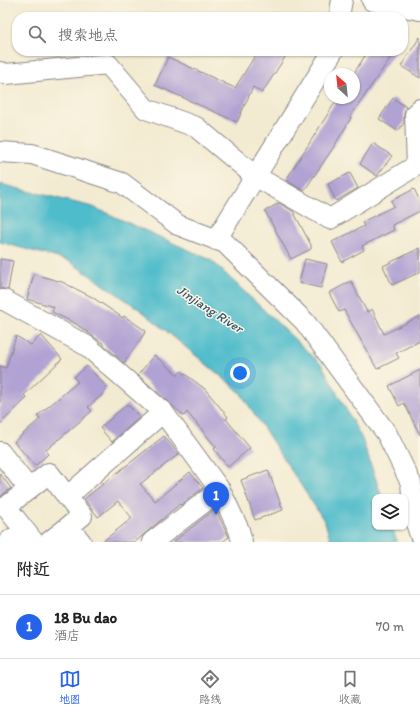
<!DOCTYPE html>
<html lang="zh">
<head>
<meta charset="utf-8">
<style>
  body { margin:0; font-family:Itim,"LXGW WenKai TC",sans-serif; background:#f2f2f2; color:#222 }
  .controls { position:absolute; right:12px; bottom:12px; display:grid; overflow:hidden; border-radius:8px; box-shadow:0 1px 3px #0004 }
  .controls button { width:36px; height:36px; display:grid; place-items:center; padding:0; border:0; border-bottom:1px solid #e0e0e0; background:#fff; color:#222; font:20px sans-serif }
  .compass { position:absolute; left:324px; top:68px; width:36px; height:36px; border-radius:50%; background:#fff; box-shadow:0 1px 3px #0004; rotate:333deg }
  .you { position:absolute; left:240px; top:373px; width:14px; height:14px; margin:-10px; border:3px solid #fff; border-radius:50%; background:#1a73e8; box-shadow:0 0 0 6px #1a73e833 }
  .badge { display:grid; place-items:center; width:26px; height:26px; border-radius:50%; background:#2563eb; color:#fff; font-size:13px; font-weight:700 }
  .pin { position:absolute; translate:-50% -33px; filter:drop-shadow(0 1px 2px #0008) }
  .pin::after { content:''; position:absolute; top:21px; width:14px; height:12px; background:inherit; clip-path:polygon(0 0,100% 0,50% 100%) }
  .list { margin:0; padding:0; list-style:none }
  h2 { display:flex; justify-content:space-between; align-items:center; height:52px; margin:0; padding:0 16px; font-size:17px }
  h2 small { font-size:13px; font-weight:400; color:#767676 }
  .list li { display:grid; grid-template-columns:26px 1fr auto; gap:12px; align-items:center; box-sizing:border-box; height:64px; padding:0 16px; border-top:1px solid #e0e0e0 }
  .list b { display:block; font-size:15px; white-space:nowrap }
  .list p { margin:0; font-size:13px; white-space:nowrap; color:#767676 }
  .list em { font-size:13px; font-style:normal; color:#767676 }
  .icon { flex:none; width:22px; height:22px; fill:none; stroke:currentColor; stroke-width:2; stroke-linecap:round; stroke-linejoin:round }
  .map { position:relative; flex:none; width:420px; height:542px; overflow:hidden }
  .search { position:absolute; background:#fff; box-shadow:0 1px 3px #0004; left:12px; right:12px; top:12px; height:44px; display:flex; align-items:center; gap:10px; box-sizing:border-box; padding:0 14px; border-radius:16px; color:#767676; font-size:15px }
  .sheet { height:116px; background:#fff }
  nav { display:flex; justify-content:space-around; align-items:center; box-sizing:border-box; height:56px; border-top:1px solid #e0e0e0; background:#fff; font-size:11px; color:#767676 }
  nav a { display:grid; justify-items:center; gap:2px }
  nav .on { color:#2563eb }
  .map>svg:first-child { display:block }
  .water { fill:#50bccb; stroke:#396f83 }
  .building { fill:#b0a2d3 }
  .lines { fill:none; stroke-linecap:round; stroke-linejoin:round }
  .minor-casing { stroke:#8a8686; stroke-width:22 }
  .major-casing { stroke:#8a8686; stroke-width:24 }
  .minor { stroke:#fff; stroke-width:20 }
  .major { stroke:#fff; stroke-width:22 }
  .labels { text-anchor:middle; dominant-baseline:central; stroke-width:3; stroke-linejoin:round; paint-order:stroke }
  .water-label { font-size:13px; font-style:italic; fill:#32586d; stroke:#fcf5e5 }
</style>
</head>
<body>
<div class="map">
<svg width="420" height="542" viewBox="0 0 420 542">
  <rect width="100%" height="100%" fill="#fcf5e5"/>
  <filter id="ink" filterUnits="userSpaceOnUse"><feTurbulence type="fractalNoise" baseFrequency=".025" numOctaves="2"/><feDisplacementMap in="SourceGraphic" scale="8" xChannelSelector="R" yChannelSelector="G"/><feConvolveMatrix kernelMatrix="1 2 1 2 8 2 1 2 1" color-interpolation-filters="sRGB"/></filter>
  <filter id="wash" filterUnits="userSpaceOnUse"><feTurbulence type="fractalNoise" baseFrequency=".012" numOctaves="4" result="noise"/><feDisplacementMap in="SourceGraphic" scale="16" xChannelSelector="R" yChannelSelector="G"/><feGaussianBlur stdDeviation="0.9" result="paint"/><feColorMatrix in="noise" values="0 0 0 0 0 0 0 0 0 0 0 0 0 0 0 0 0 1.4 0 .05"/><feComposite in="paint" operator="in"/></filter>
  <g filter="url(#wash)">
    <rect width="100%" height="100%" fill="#f3ebd1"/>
    <path class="water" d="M 0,184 L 93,207 L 211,260 L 322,365 L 362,439 L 382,497 L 375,497 L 375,527 L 392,527 L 397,542 L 331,542 L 325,522 L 240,392 L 142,311 L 69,261 L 0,242 Z"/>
    <g id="blocks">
      <path class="building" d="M 420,37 L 420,78 L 401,66 Z
        M 258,51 L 289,51 L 262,93 L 253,87 L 237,122 L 155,85 L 168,57 L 235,88 Z
        M 368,51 L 395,51 L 350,117 L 351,118 L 333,148 L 304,191 L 286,180 L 338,98 L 354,98 L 354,73 Z
        M 393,98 L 406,107 L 404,114 L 404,123 L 398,131 L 379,119 Z
        M 373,143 L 392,156 L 377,176 L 360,164 Z
        M 350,173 L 358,188 L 336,201 L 328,184 Z
        M 414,189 L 420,201 L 420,211 L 392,225 L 394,230 L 362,246 L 364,250 L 342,262 L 332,242 L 364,226 L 362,222 L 394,206 L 391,201 Z
        M 279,203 L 293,211 L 311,245 L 311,249 L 291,259 L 265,211 Z
        M 420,248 L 420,272 L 392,285 L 383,266 Z
        M 0,259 L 13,261 L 8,290 L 0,288 Z
        M 305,259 L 327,264 L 321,288 L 299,283 Z
        M 34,274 L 62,282 L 92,297 L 123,318 L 124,316 L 146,331 L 124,363 L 104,345 L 104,344 L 76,324 L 52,312 L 54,307 L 27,299 Z
        M 351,281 L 367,312 L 372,309 L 384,334 L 420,316 L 420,341 L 396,353 L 399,358 L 377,369 L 344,310 L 339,312 L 329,293 Z
        M 41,335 L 62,359 L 24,395 L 27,398 L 0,424 L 0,366 L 6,368 L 16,336 L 31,345 Z
        M 154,355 L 178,375 L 181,371 L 205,389 L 228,417 L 226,419 L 250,448 L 228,467 L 214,449 L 216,447 L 187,412 L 184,416 L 138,375 Z
        M 87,366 L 107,387 L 102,395 L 88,407 L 92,411 L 45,451 L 48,454 L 35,466 L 14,442 L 40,419 L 37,416 L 78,382 L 74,377 Z
        M 420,370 L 420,435 L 404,403 L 399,406 L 389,386 Z
        M 127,404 L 140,417 L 112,442 L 100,428 Z
        M 164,436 L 179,454 L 140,484 L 155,501 L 190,472 L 203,488 L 181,505 L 180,504 L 135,542 L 102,542 L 132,518 L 118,501 L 98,517 L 84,499 Z
        M 268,470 L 283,510 L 255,520 L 241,480 Z
        M 0,474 L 11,488 L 0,497 Z
        M 215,509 L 229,537 L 222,542 L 173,542 Z"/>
    </g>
  </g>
  <g filter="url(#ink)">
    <use href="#blocks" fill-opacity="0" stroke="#8a8686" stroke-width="1"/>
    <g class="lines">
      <g class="minor-casing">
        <path id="minor" d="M 339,17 L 342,0
          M 0,72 L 6,74 L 108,64 L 146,109 L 196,127 L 255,176 L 330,219 L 417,165 L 415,114 L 420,109
          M 0,152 L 32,154 L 122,183 L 178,225 L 225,243 L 305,322 L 387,434 L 411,483 L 414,517 L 420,535
          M 216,240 L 333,51
          M 0,300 L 4,300 L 87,346 L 163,412 L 220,490 L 239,530 L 242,542
          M 0,452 L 29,489
          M 67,497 L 163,412
          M 68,527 L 81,542
          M 8,542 L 24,530
          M 34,542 L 6,507 L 49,473 L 82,516 L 49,542
          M 152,542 L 220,490"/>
      </g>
      <g class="major-casing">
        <path id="major" d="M 373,0 L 420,9"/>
      </g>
      <use href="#minor" class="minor"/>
      <use href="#major" class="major"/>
    </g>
  </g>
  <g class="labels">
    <g class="water-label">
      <text transform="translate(210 309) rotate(33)">Jinjiang River</text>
    </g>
  </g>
</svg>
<div class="controls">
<button><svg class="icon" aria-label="layers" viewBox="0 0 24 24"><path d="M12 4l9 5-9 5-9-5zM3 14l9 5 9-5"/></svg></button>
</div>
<svg class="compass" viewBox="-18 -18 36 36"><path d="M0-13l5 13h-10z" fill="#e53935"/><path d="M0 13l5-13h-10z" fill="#767676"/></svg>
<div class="you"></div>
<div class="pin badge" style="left:216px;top:515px">1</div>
<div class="search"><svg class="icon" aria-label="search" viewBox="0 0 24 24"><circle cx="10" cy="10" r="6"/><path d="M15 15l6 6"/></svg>搜索地点</div>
</div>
<section class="sheet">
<h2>附近<small></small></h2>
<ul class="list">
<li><span class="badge">1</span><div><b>18 Bu dao</b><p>酒店</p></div><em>70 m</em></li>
</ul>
</section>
<nav>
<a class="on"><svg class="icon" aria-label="map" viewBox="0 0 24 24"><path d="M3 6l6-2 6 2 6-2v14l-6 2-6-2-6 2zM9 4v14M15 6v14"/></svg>地图</a>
<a><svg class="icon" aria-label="directions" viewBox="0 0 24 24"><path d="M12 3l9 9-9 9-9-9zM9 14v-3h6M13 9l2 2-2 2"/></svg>路线</a>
<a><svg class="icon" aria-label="saved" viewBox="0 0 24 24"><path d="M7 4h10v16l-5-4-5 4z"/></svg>收藏</a>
</nav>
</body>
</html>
